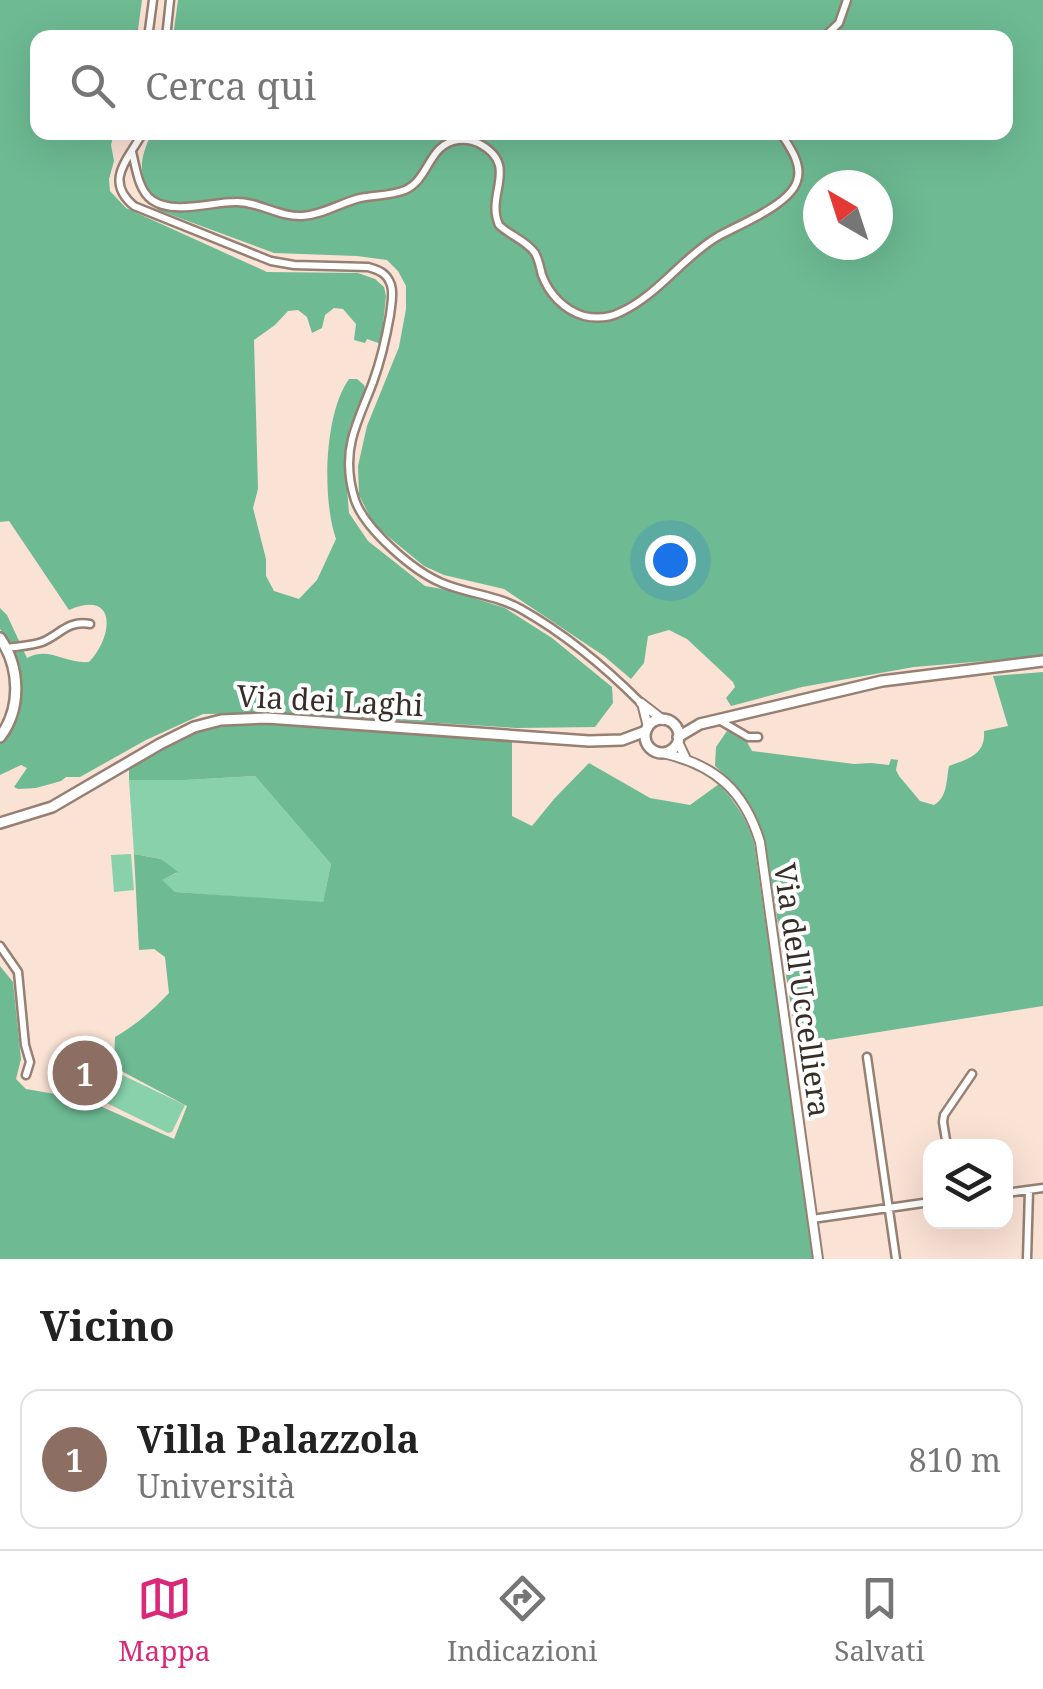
<!DOCTYPE html>
<html lang="it">
<head>
<meta charset="utf-8">
<style>
  body { margin:0; font-family:"Noto Serif",serif; background:#f2f2f2; color:#222 }
  .controls { position:absolute; right:30px; bottom:30px; display:grid; overflow:hidden; border-radius:20px; box-shadow:0 10px 40px #0002 }
  .controls button { width:90px; height:90px; display:grid; place-items:center; padding:0; border:0; border-bottom:2px solid #e0e0e0; background:#fff; color:#222; font:50px sans-serif }
  .compass { position:absolute; left:803px; top:170px; width:90px; height:90px; border-radius:50%; background:#fff; box-shadow:0 10px 40px #0002; rotate:321deg }
  .you { position:absolute; left:670px; top:560px; width:35px; height:35px; margin:-25px; border:8px solid #fff; border-radius:50%; background:#1a73e8; box-shadow:0 0 0 15px #1a73e833 }
  .badge { display:grid; place-items:center; width:65px; height:65px; border-radius:50%; background:#db2777; color:#fff; font-size:32px; font-weight:700 }
  .pin { position:absolute; translate:-50% -50%; border:5px solid #fff; box-shadow:0 2px 10px #0006 }
  .list { margin:0; padding:0; list-style:none }
  h2 { display:flex; justify-content:space-between; align-items:center; height:130px; margin:0; padding:0 40px; font-size:42px }
  h2 small { font-size:32px; font-weight:400; color:#767676 }
  .list li { display:grid; grid-template-columns:65px 1fr auto; gap:30px; align-items:center; box-sizing:border-box; height:140px; margin:0 20px 20px; padding:0 20px; border:2px solid #e0e0e0; border-radius:20px }
  .list b { display:block; font-size:38px; white-space:nowrap }
  .list p { margin:0; font-size:32px; white-space:nowrap; color:#767676 }
  .list em { font-size:32px; font-style:normal; color:#767676 }
  .icon { flex:none; width:55px; height:55px; fill:none; stroke:currentColor; stroke-width:2; stroke-linecap:round; stroke-linejoin:round }
  .map { position:relative; flex:none; width:1043px; height:1259px; overflow:hidden }
  .search { position:absolute; background:#fff; box-shadow:0 10px 40px #0002; left:30px; right:30px; top:30px; height:110px; display:flex; align-items:center; gap:25px; box-sizing:border-box; padding:0 35px; border-radius:20px; color:#767676; font-size:38px }
  .sheet { height:290px; background:#fff }
  nav { display:flex; justify-content:space-around; align-items:center; box-sizing:border-box; height:140px; border-top:2px solid #e0e0e0; background:#fff; font-size:28px; color:#767676 }
  nav a { display:grid; justify-items:center; gap:5px }
  nav .on { color:#db2777 }
  .map>svg:first-child { display:block }
  .green { fill:#88d1ab }
  .forest { fill:#6dba93; fill-rule:evenodd }
  .lines { fill:none; stroke-linecap:round; stroke-linejoin:round }
  .minor-casing { stroke:#958073; stroke-width:11 }
  .tertiary-casing { stroke:#958073; stroke-width:12 }
  .secondary-casing { stroke:#958073; stroke-width:14 }
  .minor { stroke:#fff; stroke-width:6 }
  .tertiary { stroke:#fff; stroke-width:8 }
  .secondary { stroke:#fff; stroke-width:9 }
  .labels { text-anchor:middle; dominant-baseline:central; stroke-width:8; stroke-linejoin:round; paint-order:stroke }
  .street-label { font-size:30px; fill:#372e28; stroke:#fff }
</style>
</head>
<body>
<div class="map">
<svg width="1043" height="1259" viewBox="0 0 1043 1259">
  <rect width="100%" height="100%" fill="#fae2d4"/>
  <path class="green" d="M 255,776 L 331,864 L 323,903 L 175,892 L 161,880 L 177,873 L 161,859 L 134,854 L 129,780 L 186,780 Z
    M 131,854 L 134,890 L 114,892 L 111,855 Z
    M 93,1061 L 185,1105 L 172,1132 L 168,1133 L 78,1089 Z"/>
  <path class="forest" d="M 0,0 L 142,0 L 137,37 L 38,38 L 38,132 L 114,133 L 111,145 L 114,161 L 109,179 L 110,191 L 126,208 L 267,272 L 358,273 L 375,279 L 384,287 L 386,296 L 381,344 L 367,339 L 365,343 L 354,340 L 356,324 L 343,309 L 334,308 L 325,315 L 322,328 L 312,333 L 307,317 L 298,310 L 288,311 L 275,325 L 254,340 L 258,489 L 253,508 L 266,559 L 266,576 L 274,591 L 299,599 L 317,580 L 336,539 C 322,499 324,414 349,379 L 357,379 L 364,385 L 366,391 L 350,426 L 345,464 L 349,513 L 368,541 L 425,586 L 448,590 L 505,608 L 552,638 L 612,687 L 613,703 L 595,727 L 516,728 L 279,713 L 203,714 L 146,740 L 80,777 L 66,777 L 61,781 L 36,788 L 18,789 L 14,787 L 27,768 L 21,765 L 0,775 L 0,744 L 16,717 L 22,694 L 15,651 L 0,629 L 0,608 L 7,615 L 27,658 C 49,646 65,664 89,662 C 113,637 118,589 69,610 L 9,521 L 0,522 Z
    M 178,0 L 1043,0 L 1043,656 L 914,667 L 802,687 L 731,706 L 726,698 L 735,687 L 733,682 L 687,639 L 669,630 L 648,636 L 644,663 L 631,679 L 604,656 L 504,589 L 444,575 L 424,566 L 374,525 L 359,495 L 358,466 L 367,426 L 399,347 L 406,309 L 406,286 L 398,271 L 387,260 L 357,256 L 274,253 L 158,210 C 141,174 135,170 152,132 L 1006,132 L 1006,38 L 173,37 ZM 818,185 L 878,185 L 878,245 L 818,245 Z
    M 1043,672 L 1043,1006 L 797,1045 L 765,841 C 755,810 740,788 715,766 L 716,747 L 727,731 L 747,742 L 752,751 L 854,764 L 871,763 L 889,765 L 891,759 L 898,760 L 896,770 L 899,776 L 920,801 L 934,805 C 948,797 946,780 949,766 C 967,759 986,755 984,731 L 1008,726 L 993,676 Z
    M 250,723 L 512,742 L 512,816 L 532,826 L 554,799 L 589,763 L 650,798 L 690,805 L 719,784 C 736,803 747,819 754,843 L 814,1259 L 0,1259 L 0,966 L 13,982 L 21,1059 L 16,1079 L 26,1089 L 84,1099 L 174,1139 L 187,1106 L 114,1067 L 115,1037 C 136,1025 153,1010 169,993 L 165,957 L 154,949 L 139,950 L 134,854 L 161,859 L 178,872 L 162,880 L 175,892 L 323,902 L 331,864 L 255,776 L 186,780 L 129,780 L 129,766 C 173,740 198,724 250,723 Z"/>
  <g class="lines">
    <g class="minor-casing">
      <path id="minor" d="M 148,38 L 153,0
        M 166,38 L 170,0
        M 823,38 L 839,23 L 847,0
        M 143,132 C 129,159 103,180 134,206 L 271,261 L 294,265 L 368,267 C 379,270 387,273 391,285 C 394,294 391,305 390,315 C 386,338 381,360 373,382 C 366,401 357,419 352,439 C 347,459 349,481 355,500 C 365,529 413,571 442,583 C 468,594 496,595 521,609 C 567,635 604,666 641,703
        M 132,152 C 136,167 138,190 152,200 C 173,215 211,202 235,202 C 258,201 278,217 302,216 C 322,215 340,203 360,198 C 375,195 390,196 405,190 C 430,179 428,144 458,140 C 466,139 473,140 480,144 C 520,166 485,194 499,225 C 509,235 527,241 535,253 C 539,260 540,268 542,275 C 549,294 564,310 584,316 C 597,319 609,318 621,312 C 659,294 682,258 717,237 C 738,225 790,205 797,181 C 803,164 789,146 780,132
        M 7,648 C 18,646 31,646 42,642 C 60,635 67,620 90,624
        M 719,720 L 748,737 L 758,737
        M 0,946 L 18,972 L 25,1045 L 30,1062 L 26,1075
        M 867,1057 L 896,1259
        M 947,1146 L 943,1122 L 944,1115 L 972,1074
        M 1006,1193 L 1043,1188
        M 812,1219 L 930,1202
        M 1027,1259 L 1029,1190"/>
    </g>
    <g class="tertiary-casing">
      <path id="tertiary" d="M 641,703 L 663,720
        M 643,707 L 648,727
        M 678,742 L 686,759
        M 663,753 C 715,765 744,790 760,842 L 818,1259"/>
    </g>
    <g class="secondary-casing">
      <path id="secondary" d="M 0,638 C 20,667 22,708 0,737
        M645 736a17 17 0 1 1 34 0a17 17 0 1 1-34 0Z
        M 678,737 L 700,724 L 882,681 L 1043,661
        M 0,823 L 52,807 L 160,744 L 194,727 L 221,720 L 267,718 L 589,741 L 622,740 L 646,731"/>
    </g>
    <use href="#minor" class="minor"/>
    <use href="#tertiary" class="tertiary"/>
    <use href="#secondary" class="secondary"/>
  </g>
  <g class="labels">
    <g class="street-label">
      <text transform="translate(330 700) rotate(3)">Via dei Laghi</text>
      <text transform="translate(803 990) rotate(82)">Via dell'Uccelliera</text>
    </g>
  </g>
</svg>
<div class="controls">
<button><svg class="icon" aria-label="layers" viewBox="0 0 24 24"><path d="M12 4l9 5-9 5-9-5zM3 14l9 5 9-5"/></svg></button>
</div>
<svg class="compass" viewBox="-18 -18 36 36"><path d="M0-13l5 13h-10z" fill="#e53935"/><path d="M0 13l5-13h-10z" fill="#767676"/></svg>
<div class="you"></div>
<div class="pin badge" style="left:85px;top:1073px;background:#8d6e63">1</div>
<div class="search"><svg class="icon" aria-label="search" viewBox="0 0 24 24"><circle cx="10" cy="10" r="6"/><path d="M15 15l6 6"/></svg>Cerca qui</div>
</div>
<section class="sheet">
<h2>Vicino<small></small></h2>
<ul class="list">
<li><span class="badge" style="background:#8d6e63">1</span><div><b>Villa Palazzola</b><p>Università</p></div><em>810 m</em></li>
</ul>
</section>
<nav>
<a class="on"><svg class="icon" aria-label="map" viewBox="0 0 24 24"><path d="M3 6l6-2 6 2 6-2v14l-6 2-6-2-6 2zM9 4v14M15 6v14"/></svg>Mappa</a>
<a><svg class="icon" aria-label="directions" viewBox="0 0 24 24"><path d="M12 3l9 9-9 9-9-9zM9 14v-3h6M13 9l2 2-2 2"/></svg>Indicazioni</a>
<a><svg class="icon" aria-label="saved" viewBox="0 0 24 24"><path d="M7 4h10v16l-5-4-5 4z"/></svg>Salvati</a>
</nav>
</body>
</html>
